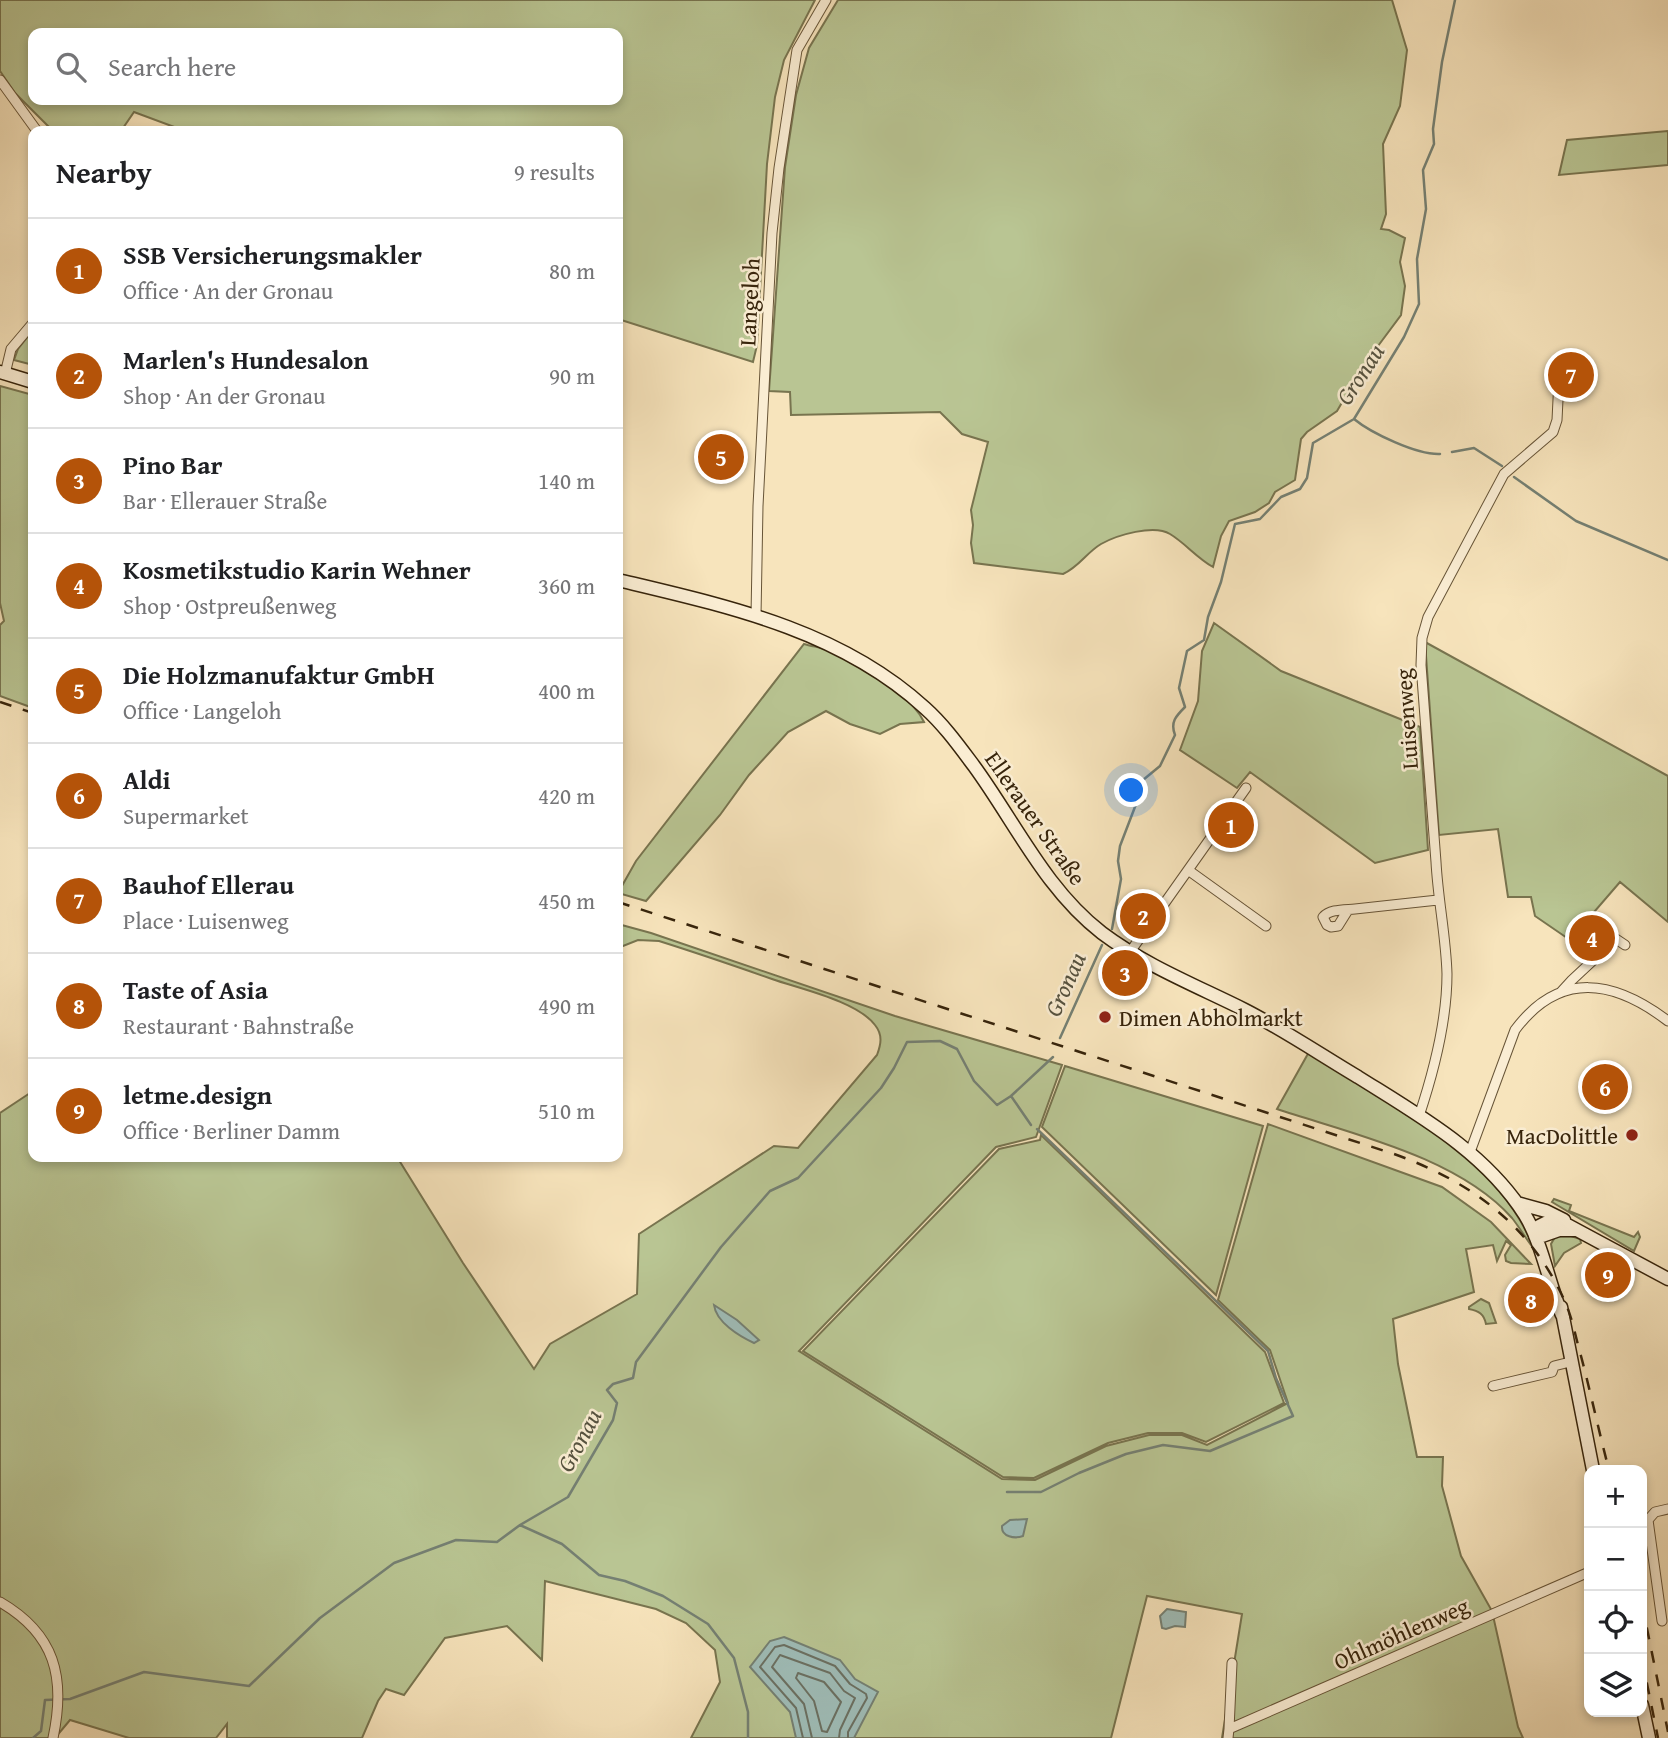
<!DOCTYPE html>
<html lang="en">
<head>
<meta charset="utf-8">
<style>
  body { margin:0; font-family:"Gentium Book Plus",serif; background:#f6f6f6; color:#202124 }
  .controls { position:absolute; right:21px; bottom:21px; display:grid; overflow:hidden; border-radius:14px; box-shadow:0 4px 10px #0003 }
  .controls button { width:63px; height:63px; display:grid; place-items:center; padding:0; border:0; border-bottom:2px solid #e0e0e0; background:#fff; color:#202124; font:35px sans-serif }
  .you { position:absolute; left:1132px; top:791px; width:24px; height:24px; margin:-18px; border:5px solid #fff; border-radius:50%; background:#1a73e8; box-shadow:0 0 0 10px #1a73e833 }
  .badge { display:grid; place-items:center; width:46px; height:46px; border-radius:50%; background:#b45309; color:#fff; font-size:23px; font-weight:700 }
  .pin { position:absolute; translate:-50% -50%; border:4px solid #fff; box-shadow:0 2px 7px #0006 }
  .list { margin:0; padding:0; list-style:none }
  h2 { display:flex; justify-content:space-between; align-items:center; height:91px; margin:0; padding:0 28px; font-size:30px }
  h2 small { font-size:23px; font-weight:400; color:#757577 }
  .list li { display:grid; grid-template-columns:46px 1fr auto; gap:21px; align-items:center; box-sizing:border-box; height:105px; padding:0 28px; border-top:2px solid #e0e0e0 }
  .list b { display:block; font-size:26px; white-space:nowrap }
  .list p { margin:0; font-size:23px; white-space:nowrap; color:#757577 }
  .list em { font-size:23px; font-style:normal; color:#757577 }
  .icon { flex:none; width:38px; height:38px; fill:none; stroke:currentColor; stroke-width:2; stroke-linecap:round; stroke-linejoin:round }
  .map { position:relative; flex:none; width:1668px; height:1738px; overflow:hidden }
  .search { position:absolute; background:#fff; box-shadow:0 4px 10px #0003; left:28px; top:28px; width:595px; height:77px; display:flex; align-items:center; gap:18px; box-sizing:border-box; padding:0 24px; border-radius:14px; color:#757577; font-size:26px }
  .panel { position:absolute; background:#fff; box-shadow:0 4px 10px #0003; left:28px; top:126px; width:595px; height:1036px; border-radius:14px }
  .map>svg:first-child { display:block }
  .green { fill:#b9c593; stroke:#78744f; stroke-width:2; fill-rule:evenodd }
  .water { fill:#9fbdb8; stroke:#758073; stroke-width:2 }
  .lines { fill:none; stroke-linecap:round; stroke-linejoin:round }
  .shore { stroke:#6b7062; stroke-width:2 }
  .stream { stroke:#758073; stroke-width:2.5 }
  .street-casing { stroke:#675437; stroke-width:11 }
  .secondary-casing { stroke:#37240b; stroke-width:15 }
  .street { stroke:#faedd3; stroke-width:9 }
  .secondary { stroke:#faedd3; stroke-width:12 }
  .rail { stroke:#37240b; stroke-width:2.5; stroke-dasharray:12 12; stroke-linecap:butt }
  .poi-dot { fill:#8f2418; stroke:#faedd3; stroke-width:2.5 }
  .labels { text-anchor:middle; dominant-baseline:central; stroke-width:5; stroke-linejoin:round; paint-order:stroke }
  .street-label { font-size:23px; fill:#37240b; stroke:#faedd3 }
  .poi-label { font-size:23px; fill:#37240b; stroke:#faedd3; text-anchor:start }
  .water-label { font-size:24px; font-style:italic; fill:#56523f; stroke:#faedd3 }
</style>
</head>
<body>
<div class="map">
<svg width="1668" height="1738" viewBox="0 0 1668 1738">
  <rect width="100%" height="100%" fill="#f7e4bc"/>
  <filter id="stains"><feTurbulence type="fractalNoise" baseFrequency=".00286" numOctaves="4"/><feColorMatrix values="0 0 0 0 .2 0 0 0 0 .09 0 0 0 0 .02 0 0 0 .5 -.17"/></filter>
  <radialGradient id="worn" r=".72"><stop offset=".6" stop-color="#630" stop-opacity="0"/><stop offset="1" stop-color="#630" stop-opacity=".3"/></radialGradient>
  <path class="green" d="M 0,0 L 815,0 L 784,60 L 775,97 L 767,164 L 757,345 L 753,362 L 618,319 L 618,131 L 185,131 L 134,112 L 121,131 L 53,131 L 15,93 L 0,71 ZM 33,33 L 618,33 L 618,100 L 33,100 Z
    M 838,0 L 1392,0 L 1407,50 L 1400,106 L 1383,144 L 1386,214 L 1381,229 L 1389,230 L 1405,238 L 1400,262 L 1405,286 L 1401,315 L 1378,346 L 1370,358 L 1366,373 L 1347,394 L 1337,411 L 1307,432 L 1301,439 L 1295,480 L 1275,492 L 1269,503 L 1255,512 L 1229,521 L 1221,536 L 1213,567 C 1197,558 1185,543 1170,534 C 1154,524 1117,535 1101,544 C 1086,553 1079,567 1063,574 L 974,563 L 971,543 L 973,525 L 971,510 L 988,442 L 962,434 L 940,412 L 791,415 L 790,392 L 769,391 L 785,167 L 796,95 L 809,48 Z
    M 1668,131 L 1668,165 L 1559,175 L 1567,140 Z
    M 33,330 L 33,365 L 14,360 L 18,349 Z
    M 0,386 L 33,395 L 33,708 L 0,696 L 0,625 L 4,621 L 0,603 Z
    M 1214,623 L 1281,671 L 1420,727 L 1428,850 L 1375,863 L 1250,772 L 1237,788 L 1180,750 L 1198,701 L 1202,651 Z
    M 1425,642 L 1668,776 L 1668,922 L 1620,882 L 1570,940 L 1535,916 L 1531,897 L 1508,897 L 1498,829 L 1439,835 Z
    M 804,644 C 814,647 826,648 835,653 C 863,667 911,694 924,722 L 900,724 L 880,734 L 850,724 L 826,711 L 788,732 L 749,775 L 720,815 L 646,901 L 618,893 L 636,861 Z
    M 618,924 L 651,933 L 895,1016 L 1062,1065 L 1036,1137 L 996,1147 L 799,1351 L 1002,1479 L 1035,1480 L 1106,1446 L 1149,1435 L 1182,1435 L 1207,1445 L 1288,1403 L 1270,1350 L 1218,1300 L 1268,1124 L 1442,1187 L 1491,1222 L 1531,1264 L 1511,1263 L 1506,1261 L 1505,1255 L 1511,1245 L 1506,1241 L 1497,1261 L 1493,1245 L 1466,1249 L 1474,1292 L 1393,1319 L 1398,1364 L 1417,1457 L 1443,1457 L 1442,1486 L 1461,1556 L 1492,1611 L 1518,1727 L 1523,1738 L 1222,1738 L 1242,1614 L 1147,1596 L 1111,1738 L 691,1738 L 720,1682 L 715,1650 L 686,1623 L 656,1609 L 545,1581 L 542,1660 L 507,1626 L 445,1638 L 404,1695 L 386,1689 L 378,1701 L 362,1738 L 227,1738 L 227,1724 L 216,1738 L 129,1738 L 70,1720 L 55,1738 L 0,1738 L 0,1113 L 33,1091 L 33,1157 L 397,1157 L 463,1263 L 534,1369 L 550,1344 L 637,1294 L 639,1234 L 774,1146 L 798,1148 L 877,1055 C 881,1044 883,1035 875,1025 C 857,1001 800,989 772,979 C 735,966 697,953 659,941 L 638,940 L 618,948 Z
    M 1309,1052 C 1388,1101 1499,1156 1534,1249 C 1526,1239 1520,1228 1512,1218 C 1458,1157 1352,1134 1277,1109 Z
    M 1065,1066 L 1263,1126 L 1216,1295 L 1042,1127 Z
    M 1041,1135 L 1265,1352 L 1284,1403 L 1206,1442 L 1182,1433 L 1148,1433 L 1108,1443 L 1034,1478 L 1003,1477 L 803,1351 L 999,1149 L 1040,1140 Z
    M 1554,1199 L 1571,1205 L 1569,1211 L 1634,1237 L 1638,1232 L 1640,1237 L 1634,1251 L 1552,1202 Z
    M 1568,1235 L 1580,1239 L 1581,1243 L 1564,1253 L 1555,1266 L 1551,1244 L 1555,1237 Z
    M 1481,1299 L 1489,1303 L 1496,1323 L 1486,1324 C 1484,1314 1479,1311 1469,1309 L 1469,1307 Z"/>
  <path class="water" d="M 714,1305 L 737,1320 L 759,1340 L 754,1343 C 739,1336 716,1322 714,1305 Z
    M 1027,1519 L 1023,1536 C 1015,1539 1001,1537 1002,1526 L 1010,1520 Z
    M 1167,1609 L 1186,1612 L 1185,1627 L 1175,1626 L 1166,1629 L 1162,1628 L 1160,1616 Z
    M 784,1637 L 840,1660 L 855,1679 L 878,1692 L 854,1738 L 796,1738 L 790,1712 L 750,1667 L 770,1641 Z"/>
  <g class="lines">
    <path class="shore" d="M 798,1673 L 824,1682 L 841,1702 L 827,1732 L 822,1731 L 814,1701 L 796,1678 Z
      M 803,1738 L 796,1708 L 760,1667 L 775,1647 L 784,1645 L 835,1666 L 850,1684 L 866,1694 L 867,1698 L 848,1732 L 848,1738
      M 812,1738 L 804,1704 L 772,1667 L 780,1655 L 830,1673 L 844,1691 L 855,1698 L 840,1730 L 839,1738"/>
    <path class="stream" d="M 1354,419 C 1371,433 1417,455 1440,454
      M 1452,452 L 1474,448 L 1502,466
      M 1514,477 L 1576,521 L 1668,560
      M 1112,929 L 1121,879 L 1118,861 L 1120,846 L 1138,799 L 1143,780 L 1160,766 L 1175,735 C 1170,722 1176,716 1185,707 L 1179,688 L 1187,651 L 1204,640 L 1208,617 L 1221,582 L 1235,524 L 1260,519 L 1281,497 L 1300,489 L 1307,478 L 1313,443 L 1354,419 L 1404,337 L 1419,304 L 1417,259 L 1426,209 L 1423,170 L 1434,144 L 1433,129 L 1442,62 L 1455,0
      M 1060,1038 L 1102,945
      M 1011,1096 L 1031,1125
      M 1007,1492 L 1041,1492 L 1079,1473 L 1126,1454 L 1163,1445 L 1210,1451 L 1293,1416 L 1276,1378 L 1268,1351 L 1037,1129
      M 520,1525 L 562,1544 L 599,1575 L 625,1581 L 663,1596 L 708,1624 L 734,1658 L 748,1712 L 748,1738
      M 33,1738 L 41,1731 L 45,1700 L 70,1699 L 144,1672 L 249,1686 L 320,1618 L 394,1563 L 456,1540 L 497,1542 L 520,1525 L 568,1497 L 613,1420 L 617,1403 L 607,1390 L 613,1384 L 633,1378 L 636,1362 L 721,1247 L 770,1191 L 798,1178 L 881,1088 L 894,1068 L 907,1042 L 940,1041 L 957,1049 L 974,1081 L 997,1105 L 1011,1096 L 1053,1057"/>
    <g class="street-casing">
      <path id="street" d="M 0,80 L 37,131
        M 5,374 L 11,349 L 33,323
        M 756,616 L 758,506 L 772,233 L 779,168 L 797,50 L 826,0
        M 1188,870 L 1266,926
        M 1348,910 L 1338,926 L 1331,927 L 1327,925 L 1323,917 C 1330,909 1344,910 1355,909 L 1438,900
        M 1130,952 L 1246,788
        M 1561,992 L 1572,980 L 1616,939 L 1625,945
        M 1419,1116 C 1434,1071 1447,1022 1447,974 C 1446,937 1438,900 1436,862 C 1431,796 1426,731 1421,665 L 1422,638 L 1428,617 L 1504,474 L 1553,432 L 1557,420 L 1560,359
        M 1470,1152 L 1515,1030 C 1560,970 1614,980 1668,1021
        M 1493,1386 L 1552,1372 L 1554,1366 L 1570,1362
        M 0,1602 C 55,1634 66,1677 53,1738
        M 1662,1621 L 1648,1520 L 1655,1512 L 1668,1509
        M 1229,1729 L 1232,1663
        M 1228,1738 L 1229,1729 L 1589,1572"/>
    </g>
    <g class="secondary-casing">
      <path id="secondary" d="M 0,372 L 33,382
        M 618,580 C 727,606 840,630 925,708 C 944,725 959,746 974,766 C 1015,822 1045,889 1102,933 C 1146,966 1197,986 1245,1010 C 1284,1030 1321,1055 1358,1077 C 1420,1116 1485,1152 1525,1215 C 1542,1243 1549,1284 1562,1315
        M 1517,1203 L 1546,1211 L 1564,1220
        M 1535,1236 L 1535,1230 L 1539,1226 L 1549,1221 L 1562,1222 L 1668,1279
        M 1542,1236 L 1559,1230 L 1575,1230
        M 1561,1307 L 1593,1470
        M 1642,1705 L 1649,1738"/>
    </g>
    <use href="#street" class="street"/>
    <use href="#secondary" class="secondary"/>
    <path class="rail" d="M 0,702 L 33,713
      M 618,902 L 1394,1154 C 1472,1182 1532,1226 1566,1304 C 1573,1321 1576,1339 1581,1356 C 1591,1394 1599,1432 1609,1470
      M 1642,1604 L 1668,1732
      M 1642,1659 L 1658,1738"/>
  </g>
  <g class="poi-dot">
    <circle cx="1105" cy="1017" r="7"/>
    <circle cx="1632" cy="1135" r="7"/>
  </g>
  <g class="labels">
    <g class="street-label">
      <text transform="translate(749 302) rotate(-87)">Langeloh</text>
      <text transform="translate(1406 719) rotate(-94)">Luisenweg</text>
      <text transform="translate(1036 818) rotate(55)">Ellerauer Straße</text>
      <text transform="translate(1401 1633) rotate(-24)">Ohlmöhlenweg</text>
    </g>
    <g class="poi-label">
      <text x="1119" y="1017">Dimen Abholmarkt</text>
      <text x="1618" y="1135" text-anchor="end">MacDolittle</text>
    </g>
    <g class="water-label">
      <text transform="translate(1360 374) rotate(-57)">Gronau</text>
      <text transform="translate(1065 984) rotate(-66)">Gronau</text>
      <text transform="translate(579 1440) rotate(-62)">Gronau</text>
    </g>
  </g>
  <rect width="100%" height="100%" filter="url(#stains)"/>
  <rect width="100%" height="100%" fill="url(#worn)"/>
</svg>
<div class="controls">
<button>+</button>
<button>−</button>
<button><svg class="icon" aria-label="locate" viewBox="0 0 24 24"><circle cx="12" cy="12" r="6"/><path d="M12 2v4M12 18v4M2 12h4M18 12h4"/></svg></button>
<button><svg class="icon" aria-label="layers" viewBox="0 0 24 24"><path d="M12 4l9 5-9 5-9-5zM3 14l9 5 9-5"/></svg></button>
</div>
<div class="you"></div>
<div class="pin badge" style="left:1231px;top:825px">1</div>
<div class="pin badge" style="left:1143px;top:916px">2</div>
<div class="pin badge" style="left:1125px;top:973px">3</div>
<div class="pin badge" style="left:1592px;top:938px">4</div>
<div class="pin badge" style="left:721px;top:457px">5</div>
<div class="pin badge" style="left:1605px;top:1087px">6</div>
<div class="pin badge" style="left:1571px;top:375px">7</div>
<div class="pin badge" style="left:1531px;top:1300px">8</div>
<div class="pin badge" style="left:1608px;top:1275px">9</div>
<div class="search"><svg class="icon" aria-label="search" viewBox="0 0 24 24"><circle cx="10" cy="10" r="6"/><path d="M15 15l6 6"/></svg>Search here</div>
<section class="panel">
<h2>Nearby<small>9 results</small></h2>
<ul class="list">
<li><span class="badge">1</span><div><b>SSB Versicherungsmakler</b><p>Office · An der Gronau</p></div><em>80 m</em></li>
<li><span class="badge">2</span><div><b>Marlen's Hundesalon</b><p>Shop · An der Gronau</p></div><em>90 m</em></li>
<li><span class="badge">3</span><div><b>Pino Bar</b><p>Bar · Ellerauer Straße</p></div><em>140 m</em></li>
<li><span class="badge">4</span><div><b>Kosmetikstudio Karin Wehner</b><p>Shop · Ostpreußenweg</p></div><em>360 m</em></li>
<li><span class="badge">5</span><div><b>Die Holzmanufaktur GmbH</b><p>Office · Langeloh</p></div><em>400 m</em></li>
<li><span class="badge">6</span><div><b>Aldi</b><p>Supermarket</p></div><em>420 m</em></li>
<li><span class="badge">7</span><div><b>Bauhof Ellerau</b><p>Place · Luisenweg</p></div><em>450 m</em></li>
<li><span class="badge">8</span><div><b>Taste of Asia</b><p>Restaurant · Bahnstraße</p></div><em>490 m</em></li>
<li><span class="badge">9</span><div><b>letme.design</b><p>Office · Berliner Damm</p></div><em>510 m</em></li>
</ul>
</section>
</div>
</body>
</html>
